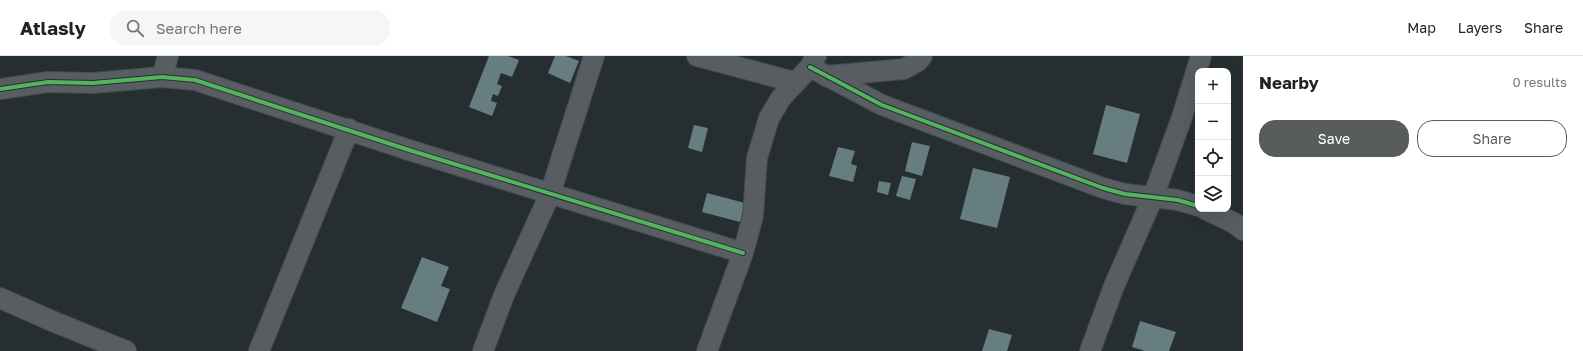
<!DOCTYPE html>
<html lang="en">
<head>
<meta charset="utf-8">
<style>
  body { margin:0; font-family:"Golos Text",sans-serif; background:#f6f6f6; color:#222 }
  .controls { position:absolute; right:12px; top:12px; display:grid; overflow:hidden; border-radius:8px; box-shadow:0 4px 16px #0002 }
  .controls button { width:36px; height:36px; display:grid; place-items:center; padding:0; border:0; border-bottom:1px solid #e0e0e0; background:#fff; color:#222; font:20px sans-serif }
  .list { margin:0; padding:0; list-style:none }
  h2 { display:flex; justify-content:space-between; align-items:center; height:52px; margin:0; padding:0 16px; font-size:17px }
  h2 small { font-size:13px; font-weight:400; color:#767676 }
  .actions { display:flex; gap:8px; padding:12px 16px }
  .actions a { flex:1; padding:9px 0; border:1px solid #585c5d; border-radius:16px; text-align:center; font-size:14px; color:#585c5d }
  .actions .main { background:#585c5d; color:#fff }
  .icon { flex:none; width:22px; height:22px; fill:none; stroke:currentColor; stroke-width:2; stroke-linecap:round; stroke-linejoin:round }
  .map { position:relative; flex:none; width:1243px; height:295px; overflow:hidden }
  header { display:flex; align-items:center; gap:24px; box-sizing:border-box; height:56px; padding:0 20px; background:#fff; border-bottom:1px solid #e0e0e0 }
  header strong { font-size:19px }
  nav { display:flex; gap:22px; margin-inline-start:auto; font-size:14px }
  .search { width:280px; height:36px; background:#f6f6f6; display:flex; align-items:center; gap:10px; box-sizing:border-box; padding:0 14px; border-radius:16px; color:#767676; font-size:15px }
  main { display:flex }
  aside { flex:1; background:#fff }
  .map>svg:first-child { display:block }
  .building { fill:#667e80 }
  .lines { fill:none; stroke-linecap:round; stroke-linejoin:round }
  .minor-casing { stroke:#444a4d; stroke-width:22 }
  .minor { stroke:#575d60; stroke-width:20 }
  .cycleway-casing { stroke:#223036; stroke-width:6 }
  .cycleway { stroke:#56b35d; stroke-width:4 }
</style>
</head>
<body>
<header>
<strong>Atlasly</strong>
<div class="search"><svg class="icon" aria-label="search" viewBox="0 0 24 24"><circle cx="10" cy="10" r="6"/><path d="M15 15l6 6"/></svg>Search here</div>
<nav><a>Map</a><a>Layers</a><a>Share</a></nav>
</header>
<main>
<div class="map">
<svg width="1243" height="295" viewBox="0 0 1243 295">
  <rect width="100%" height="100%" fill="#262e32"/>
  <path class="building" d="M 489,0 L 508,0 L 519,4 L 512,21 L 501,17 L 497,28 L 502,30 L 498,40 L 493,38 L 491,45 L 497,47 L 492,60 L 469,51 Z
    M 555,0 L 566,0 L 579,5 L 570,27 L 548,17 Z
    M 1106,49 L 1140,58 L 1127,107 L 1093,98 Z
    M 694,69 L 708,72 L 702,96 L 688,92 Z
    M 912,86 L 930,90 L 922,120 L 905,115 Z
    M 838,91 L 855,95 L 851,108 L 857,110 L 853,126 L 829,120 Z
    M 973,112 L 1010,121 L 997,172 L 960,163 Z
    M 902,120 L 916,123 L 910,144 L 896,140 Z
    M 879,125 L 891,127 L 888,139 L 877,136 Z
    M 707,137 L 745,147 L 740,166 L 702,156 Z
    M 422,201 L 449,211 L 441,230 L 450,233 L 437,266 L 401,252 Z
    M 1140,265 L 1176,276 L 1169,295 L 1145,295 L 1132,291 Z
    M 989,273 L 1012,279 L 1007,295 L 982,295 Z"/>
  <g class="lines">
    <g class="minor-casing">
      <path id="minor" d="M 697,0 L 794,26
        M 810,11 L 882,49 L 1103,132 L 1125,138 L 1178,144 L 1198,150
        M 826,20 L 904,13 L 918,5 L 922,0
        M 162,21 L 168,0
        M 0,33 L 48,26 L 93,27 L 162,21 L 195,24 L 409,94 L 743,197
        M 1205,153 L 1234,167 L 1243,174
        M 0,242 L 52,265 L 126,295
        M 259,295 L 349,73
        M 483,295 L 504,239 L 550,138 L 594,0
        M 707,295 L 743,197 L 753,160 L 757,102 L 769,62 L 781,42 L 810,11 L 816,0
        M 1090,295 L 1114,230 L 1153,141 L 1182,61 L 1201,0"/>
    </g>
    <use href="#minor" class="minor"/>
    <g class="cycleway-casing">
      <path id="cycleway" d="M 810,11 L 882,49 L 1103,132 L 1125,138 L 1178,144 L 1198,150
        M 0,33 L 48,26 L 93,27 L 162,21 L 195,24 L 409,94 L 743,197"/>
    </g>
    <use href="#cycleway" class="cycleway"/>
  </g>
</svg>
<div class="controls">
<button>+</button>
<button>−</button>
<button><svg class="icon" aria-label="locate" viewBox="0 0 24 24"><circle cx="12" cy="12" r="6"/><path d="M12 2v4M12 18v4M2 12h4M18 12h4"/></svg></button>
<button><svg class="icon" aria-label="layers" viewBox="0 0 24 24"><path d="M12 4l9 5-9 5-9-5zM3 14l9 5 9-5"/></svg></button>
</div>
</div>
<aside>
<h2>Nearby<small>0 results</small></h2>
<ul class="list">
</ul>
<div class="actions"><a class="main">Save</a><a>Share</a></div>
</aside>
</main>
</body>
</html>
